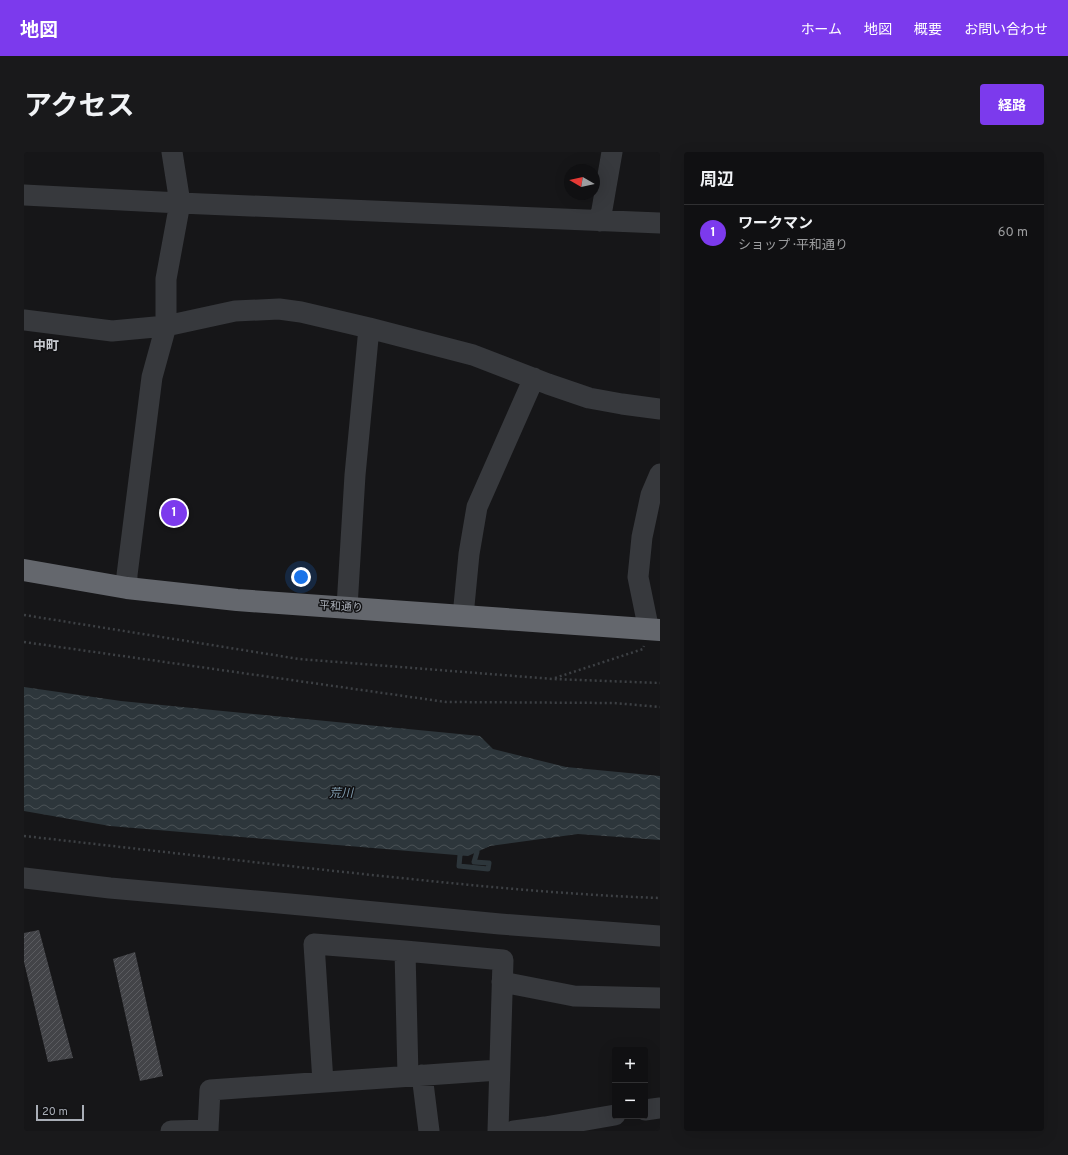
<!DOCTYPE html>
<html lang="ja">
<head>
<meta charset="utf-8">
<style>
  body { margin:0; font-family:Overpass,"Noto Sans JP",sans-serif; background:#19191b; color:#f1f3f6 }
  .controls { position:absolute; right:12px; bottom:12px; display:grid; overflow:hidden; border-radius:4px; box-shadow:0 4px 16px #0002 }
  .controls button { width:36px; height:36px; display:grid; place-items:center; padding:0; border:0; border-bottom:1px solid #303032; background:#101012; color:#f1f3f6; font:20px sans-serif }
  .compass { position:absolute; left:540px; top:12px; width:36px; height:36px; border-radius:50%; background:#101012; box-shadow:0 4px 16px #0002; rotate:279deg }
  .scale { position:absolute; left:12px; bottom:10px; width:48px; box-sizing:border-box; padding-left:4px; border:2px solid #a9aeb7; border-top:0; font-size:11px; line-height:14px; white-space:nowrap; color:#a9aeb7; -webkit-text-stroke:3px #111113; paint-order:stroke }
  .you { position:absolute; left:277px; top:425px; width:14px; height:14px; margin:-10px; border:3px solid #fff; border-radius:50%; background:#1a73e8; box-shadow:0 0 0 6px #1a73e833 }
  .badge { display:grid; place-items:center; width:26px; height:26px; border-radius:50%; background:#7c3aed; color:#fff; font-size:13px; font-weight:700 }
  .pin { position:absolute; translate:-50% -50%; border:2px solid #fff; box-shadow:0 1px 4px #0006 }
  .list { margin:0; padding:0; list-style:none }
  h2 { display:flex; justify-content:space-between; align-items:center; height:52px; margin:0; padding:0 16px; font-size:17px }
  h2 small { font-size:13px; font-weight:400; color:#9c9d9f }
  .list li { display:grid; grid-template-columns:26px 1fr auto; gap:12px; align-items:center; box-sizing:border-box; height:56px; padding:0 16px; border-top:1px solid #303032 }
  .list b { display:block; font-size:15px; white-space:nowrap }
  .list p { margin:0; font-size:13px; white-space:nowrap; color:#9c9d9f }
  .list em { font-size:13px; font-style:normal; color:#9c9d9f }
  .map { position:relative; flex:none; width:636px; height:979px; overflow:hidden; border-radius:4px }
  header { display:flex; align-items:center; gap:24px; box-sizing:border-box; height:56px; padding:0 20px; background:#7c3aed; color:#fff }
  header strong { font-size:19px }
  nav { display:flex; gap:22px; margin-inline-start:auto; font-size:14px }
  .intro { display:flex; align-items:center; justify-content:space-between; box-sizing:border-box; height:96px; padding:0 24px }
  h1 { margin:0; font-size:28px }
  .button { padding:10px 18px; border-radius:4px; background:#7c3aed; color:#fff; font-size:14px; font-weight:700 }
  main { display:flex; gap:24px; padding:0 24px }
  aside { flex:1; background:#101012; border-radius:4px; box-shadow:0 4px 16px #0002 }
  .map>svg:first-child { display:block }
  .water { fill:url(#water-waves) }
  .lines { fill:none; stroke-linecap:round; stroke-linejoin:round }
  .stream { stroke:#2d363b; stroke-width:5 }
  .building { fill:url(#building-hatch) }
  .path { stroke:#3d4044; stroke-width:2.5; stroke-dasharray:2 3; stroke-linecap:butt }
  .minor { stroke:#37393d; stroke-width:21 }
  .highway { stroke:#64676d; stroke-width:22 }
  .labels { text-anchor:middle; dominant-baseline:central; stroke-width:3; stroke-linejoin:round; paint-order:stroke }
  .street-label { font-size:11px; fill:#a9aeb7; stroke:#111113 }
  .water-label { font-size:12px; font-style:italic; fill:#829eb0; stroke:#111113 }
  .quarter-label { font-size:13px; font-weight:bold; fill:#cacdd3; stroke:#111113 }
</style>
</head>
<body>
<header>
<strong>地図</strong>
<nav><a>ホーム</a><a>地図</a><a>概要</a><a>お問い合わせ</a></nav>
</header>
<div class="intro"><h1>アクセス</h1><a class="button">経路</a></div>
<main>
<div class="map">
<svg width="636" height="979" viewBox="0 0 636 979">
  <defs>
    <pattern id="water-waves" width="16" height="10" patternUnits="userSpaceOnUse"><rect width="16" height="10" fill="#2d363b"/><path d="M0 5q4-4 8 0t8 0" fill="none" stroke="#495155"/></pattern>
    <pattern id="building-hatch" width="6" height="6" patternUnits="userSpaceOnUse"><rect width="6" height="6" fill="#434448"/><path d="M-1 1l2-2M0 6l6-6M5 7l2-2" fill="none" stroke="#5b5c60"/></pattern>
  </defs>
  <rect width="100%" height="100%" fill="#161618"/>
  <path class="water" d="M 0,535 L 97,549 L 456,584 L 469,597 L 542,615 L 636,624 L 636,688 L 554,682 L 466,694 L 444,704 L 86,674 L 0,659 Z"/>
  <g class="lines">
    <path class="stream" d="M 436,703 L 435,714 L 464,717 L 465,711 L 450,710 L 453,700"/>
  </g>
  <path class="building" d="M 15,778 L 49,906 L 24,910 L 0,810 L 0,781 Z
    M 111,800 L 139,924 L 116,929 L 89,807 Z"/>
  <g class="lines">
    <path class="path" d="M 0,463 L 275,507 L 529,527 L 636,531
      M 0,490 L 422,550 L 590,551 L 636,555
      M 531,526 L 619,497 L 620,494
      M 0,684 C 125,698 251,713 377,726 C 463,735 549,743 636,746"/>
    <path class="minor" d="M 0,43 L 156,51 L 636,71
      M 576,69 L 588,0
      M 0,168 L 88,179 L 142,174 L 211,159 L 255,157 L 277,160 L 345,176 L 449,203 L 524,232 L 565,246 L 598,252 L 636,257
      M 103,436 L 103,423 L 128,225 L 142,174 L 142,127 L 156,51 L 148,0
      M 323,455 L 331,323 L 345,176
      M 439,464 L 445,402 L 453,355 L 510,226
      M 624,476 L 623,469 L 614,425 L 618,385 L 627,343 L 636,322
      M 0,726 L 86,736 L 288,754 L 476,772 L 636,784
      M 381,799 L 384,924
      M 478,830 L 550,844 L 636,846
      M 398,923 L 405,979
      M 299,930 L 290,792 L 381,799 L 479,808 L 474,979
      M 621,958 L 636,956
      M 184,978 L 186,938 L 475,918
      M 147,979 L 184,978 L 184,979
      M 490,979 L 521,975 L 591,963"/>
    <path class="highway" d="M 0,418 L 103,436 L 213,448 L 636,478"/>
  </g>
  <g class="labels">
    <g class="street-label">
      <text transform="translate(317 455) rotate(4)">平和通り</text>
    </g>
    <g class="water-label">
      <text x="317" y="642">荒川</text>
    </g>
    <g class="quarter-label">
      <text x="22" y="195">中町</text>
    </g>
  </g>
</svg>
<div class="controls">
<button>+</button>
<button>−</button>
</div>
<svg class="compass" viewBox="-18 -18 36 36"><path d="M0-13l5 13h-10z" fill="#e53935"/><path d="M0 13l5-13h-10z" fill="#9c9d9f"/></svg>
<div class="scale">20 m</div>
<div class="you"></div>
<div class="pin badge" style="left:150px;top:361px">1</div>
</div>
<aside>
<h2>周辺<small></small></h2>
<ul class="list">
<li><span class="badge">1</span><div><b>ワークマン</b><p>ショップ · 平和通り</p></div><em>60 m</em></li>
</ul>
</aside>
</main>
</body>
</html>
